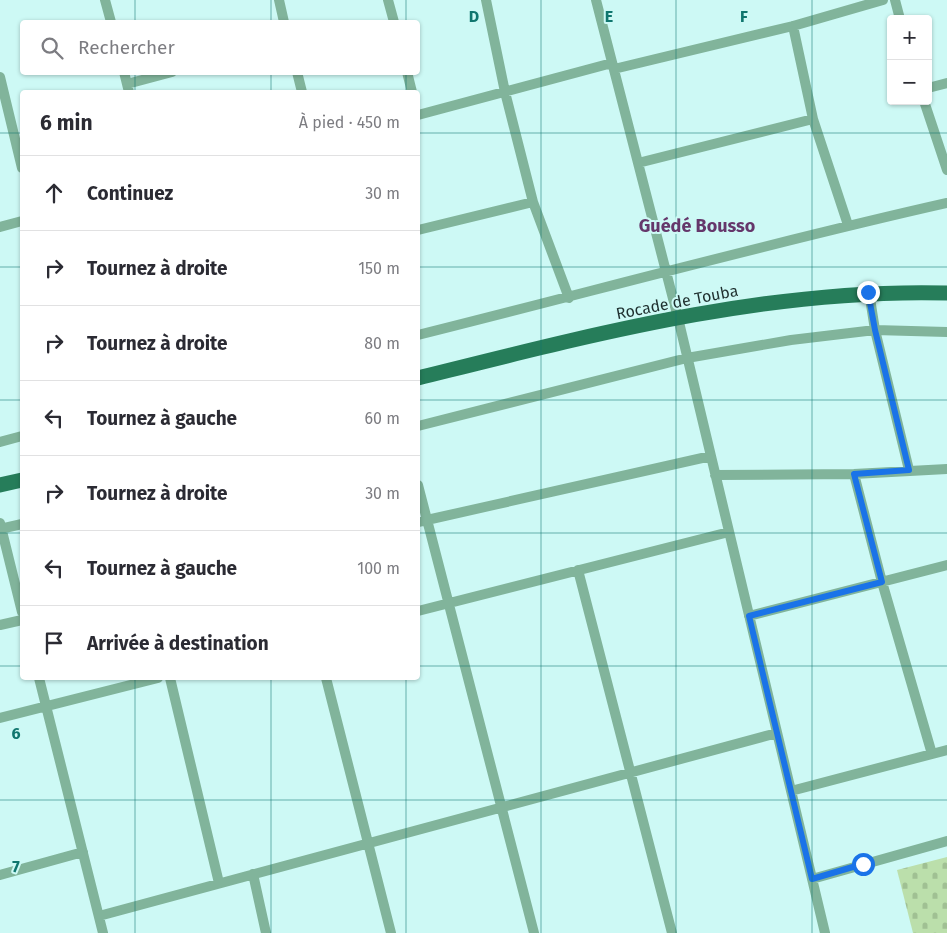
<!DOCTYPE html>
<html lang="fr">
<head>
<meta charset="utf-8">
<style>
  body { margin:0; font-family:"Fira Sans",sans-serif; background:#f2f2f3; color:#2b2b33 }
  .controls { position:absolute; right:15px; top:15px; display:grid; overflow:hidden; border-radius:5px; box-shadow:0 1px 4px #0004 }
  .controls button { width:45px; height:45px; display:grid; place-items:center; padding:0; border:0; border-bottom:1px solid #e1e1e2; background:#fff; color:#2b2b33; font:25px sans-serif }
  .stop { position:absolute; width:15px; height:15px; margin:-11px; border:4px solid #1a73e8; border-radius:50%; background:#fff }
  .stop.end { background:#1a73e8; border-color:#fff; box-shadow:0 1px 5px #0008 }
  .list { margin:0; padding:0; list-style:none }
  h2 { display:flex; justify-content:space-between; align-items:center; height:65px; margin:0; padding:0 20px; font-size:21px }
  h2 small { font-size:16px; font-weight:400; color:#7c7c81 }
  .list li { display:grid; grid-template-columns:32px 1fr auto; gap:15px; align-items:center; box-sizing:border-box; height:75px; padding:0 20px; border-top:1px solid #e1e1e2 }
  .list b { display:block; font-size:19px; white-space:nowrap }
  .list em { font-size:16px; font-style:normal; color:#7c7c81 }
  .icon { flex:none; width:28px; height:28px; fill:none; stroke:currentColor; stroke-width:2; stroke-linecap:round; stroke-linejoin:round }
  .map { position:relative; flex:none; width:947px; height:933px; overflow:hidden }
  .search { position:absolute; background:#fff; box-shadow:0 1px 4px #0004; left:20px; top:20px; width:400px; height:55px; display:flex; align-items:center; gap:12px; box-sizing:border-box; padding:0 18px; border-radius:5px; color:#7c7c81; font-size:19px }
  .panel { position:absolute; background:#fff; box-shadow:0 1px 4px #0004; left:20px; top:90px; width:400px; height:590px; border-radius:5px }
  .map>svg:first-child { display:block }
  .cemetery { fill:url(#cemetery-stones) }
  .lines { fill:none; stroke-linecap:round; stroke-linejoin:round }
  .street { stroke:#81b49b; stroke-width:10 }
  .primary { stroke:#267d5a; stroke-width:15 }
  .route { stroke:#1a73e8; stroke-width:6 }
  .grid { fill:none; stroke:#0f766e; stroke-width:1; stroke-opacity:0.55 }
  .labels { text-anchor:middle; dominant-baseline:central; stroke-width:4; stroke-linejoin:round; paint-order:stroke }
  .street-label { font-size:16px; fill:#1f302f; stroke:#cdf9f5 }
  .neighbourhood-label { font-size:18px; font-weight:bold; fill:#65376b; stroke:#cdf9f5 }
  .grid-label { font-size:16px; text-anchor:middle; font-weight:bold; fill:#0f766e; stroke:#cdf9f5; stroke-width:4; stroke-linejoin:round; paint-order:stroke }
</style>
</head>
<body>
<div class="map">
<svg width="947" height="933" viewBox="0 0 947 933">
  <defs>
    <pattern id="cemetery-stones" width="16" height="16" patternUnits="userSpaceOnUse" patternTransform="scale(1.25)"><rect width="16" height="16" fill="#bbdfab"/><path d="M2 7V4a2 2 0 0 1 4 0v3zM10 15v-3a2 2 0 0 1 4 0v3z" fill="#a0c093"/></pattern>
  </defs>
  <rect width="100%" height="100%" fill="#cdf9f5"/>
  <path class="cemetery" d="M 947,857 L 947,933 L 913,933 L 897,870 Z"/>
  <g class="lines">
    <path class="street" d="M 105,0 L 111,22
      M 279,0 L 284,22
      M 388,0 L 394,22
      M 486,0 L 505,92 L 533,202 L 569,298
      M 596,0 L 678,318 L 825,933
      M 895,0 L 900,19
      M 793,26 L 813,119 L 848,225
      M 614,69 L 793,26 L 883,0
      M 124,72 L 129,92
      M 297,72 L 302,92
      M 407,72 L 412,92
      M 0,77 L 22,168
      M 127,84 L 172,72
      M 928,88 L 947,83
      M 924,101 L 947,170
      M 418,115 L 612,63
      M 638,163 L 813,119
      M 0,227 L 22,221
      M 418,230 L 533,202
      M 869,292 L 875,330 L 909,470
      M 418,335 C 594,291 769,243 947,203
      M 418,426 L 687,358 L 791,340 L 875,330 L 947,332
      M 0,442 L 22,436
      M 854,474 L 882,582 L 932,754
      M 715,475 L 854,474 L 947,469
      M 418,485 L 534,933
      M 418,522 L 711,456
      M 0,523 L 22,612
      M 0,529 L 22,524
      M 578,570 L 672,933
      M 418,611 L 729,532
      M 749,616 L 947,565
      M 0,625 L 22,620
      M 39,678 L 103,933
      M 170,678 L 219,883
      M 326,678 L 391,933
      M 0,718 L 158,678
      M 791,791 L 947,750
      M 253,874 L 266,933
      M 0,875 L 83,852
      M 812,879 L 947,841
      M 99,916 L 777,733"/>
    <path class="primary" d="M 418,378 C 591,335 767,288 947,293
      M 0,485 L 22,480"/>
  </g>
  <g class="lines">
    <path class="route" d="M 863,864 L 812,879 L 749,616 L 882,582 L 854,474 L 909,470 L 875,330 L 868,292"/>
  </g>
  <path class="grid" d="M 135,0 L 135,22M 271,0 L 271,22M 406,0 L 406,22M 541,0 L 541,933M 676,0 L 676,933M 812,0 L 812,933M 135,72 L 135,92M 271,72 L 271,92M 406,72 L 406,92M 0,133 L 22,133M 418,133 L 947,133M 0,267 L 22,267M 418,267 L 947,267M 0,400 L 22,400M 418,400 L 947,400M 0,533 L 22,533M 418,533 L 947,533M 0,666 L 22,666M 418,666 L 947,666M 135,678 L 135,933M 271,678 L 271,933M 406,678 L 406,933M 0,800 L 947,800"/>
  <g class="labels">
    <g class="street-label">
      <text transform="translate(677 302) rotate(-11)">Rocade de Touba</text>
    </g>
    <g class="neighbourhood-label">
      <text x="697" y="226">Guédé Bousso</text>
    </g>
  </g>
  <g class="grid-label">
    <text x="474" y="22">D</text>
    <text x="609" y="22">E</text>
    <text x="744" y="22">F</text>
    <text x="16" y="739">6</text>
    <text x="16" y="872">7</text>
  </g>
</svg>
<div class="controls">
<button>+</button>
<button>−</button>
</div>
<div class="stop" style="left:863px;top:864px"></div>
<div class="stop end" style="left:868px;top:292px"></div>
<div class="search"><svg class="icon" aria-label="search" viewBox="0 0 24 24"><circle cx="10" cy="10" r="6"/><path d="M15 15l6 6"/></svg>Rechercher</div>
<section class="panel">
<h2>6 min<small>À pied · 450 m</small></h2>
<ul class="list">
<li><svg class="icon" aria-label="ahead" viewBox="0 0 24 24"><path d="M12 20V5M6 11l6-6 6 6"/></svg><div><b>Continuez</b></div><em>30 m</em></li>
<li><svg class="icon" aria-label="right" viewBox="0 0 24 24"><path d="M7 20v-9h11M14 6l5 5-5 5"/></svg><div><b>Tournez à droite</b></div><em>150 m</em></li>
<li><svg class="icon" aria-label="right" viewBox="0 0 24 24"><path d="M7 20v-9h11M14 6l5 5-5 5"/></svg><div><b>Tournez à droite</b></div><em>80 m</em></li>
<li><svg class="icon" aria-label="left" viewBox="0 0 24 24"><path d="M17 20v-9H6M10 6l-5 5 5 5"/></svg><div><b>Tournez à gauche</b></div><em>60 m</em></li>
<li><svg class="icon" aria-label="right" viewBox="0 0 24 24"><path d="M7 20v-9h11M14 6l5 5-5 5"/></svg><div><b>Tournez à droite</b></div><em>30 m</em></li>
<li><svg class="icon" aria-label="left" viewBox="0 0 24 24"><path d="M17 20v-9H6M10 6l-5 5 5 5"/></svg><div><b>Tournez à gauche</b></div><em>100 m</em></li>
<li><svg class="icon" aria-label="arrive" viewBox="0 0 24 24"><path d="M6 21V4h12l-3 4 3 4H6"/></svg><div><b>Arrivée à destination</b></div></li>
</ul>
</section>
</div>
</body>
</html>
